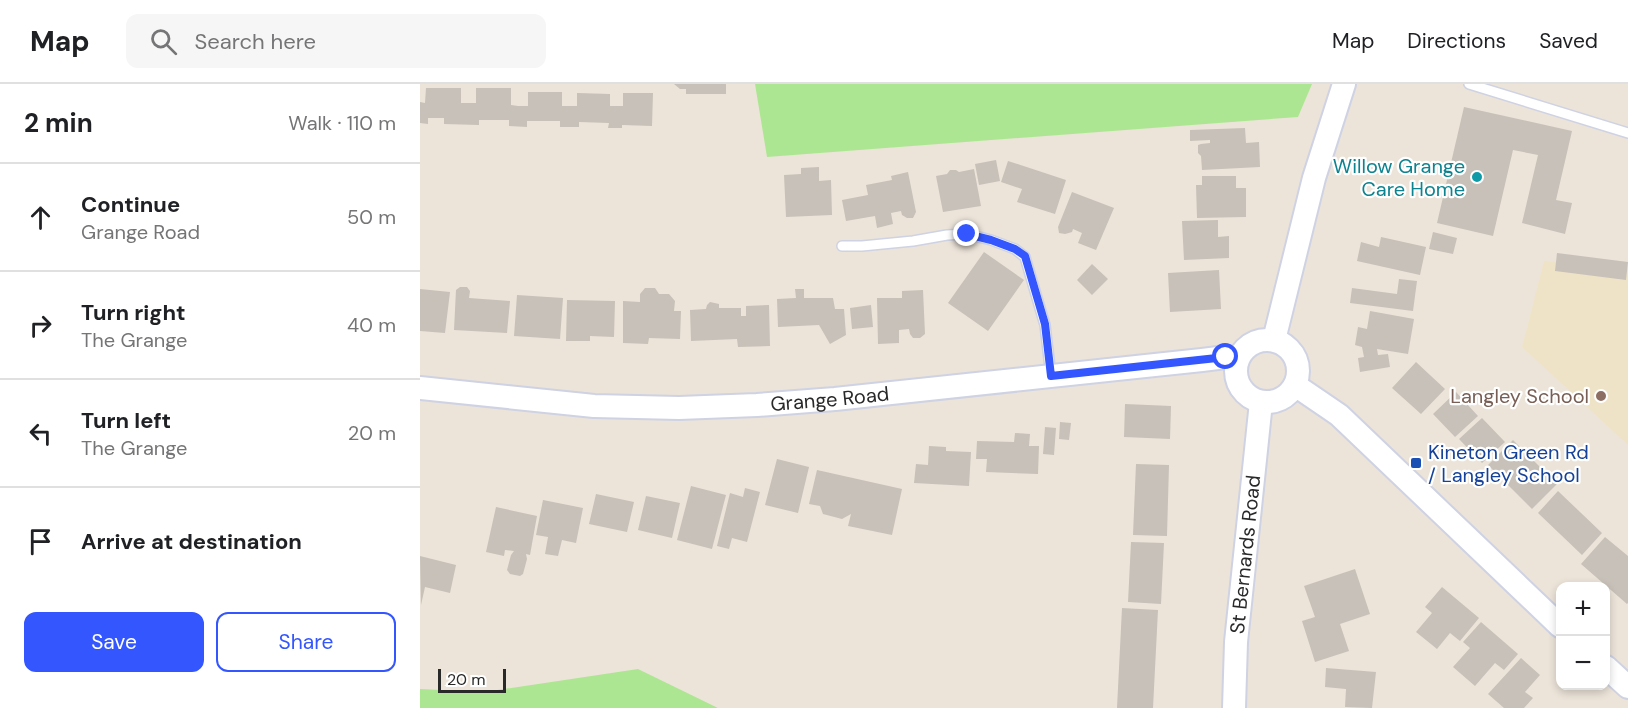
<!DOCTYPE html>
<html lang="en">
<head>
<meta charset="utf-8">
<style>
  body { margin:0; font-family:"DM Sans",sans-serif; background:#f6f6f6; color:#202124 }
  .controls { position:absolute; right:18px; bottom:18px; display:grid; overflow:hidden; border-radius:12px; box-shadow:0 3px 9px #0003 }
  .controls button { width:54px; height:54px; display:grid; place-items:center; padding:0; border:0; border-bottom:2px solid #e0e0e0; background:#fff; color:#202124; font:30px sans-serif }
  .scale { position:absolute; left:18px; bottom:15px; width:68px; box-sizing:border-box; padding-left:6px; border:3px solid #292929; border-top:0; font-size:16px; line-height:21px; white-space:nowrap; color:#292929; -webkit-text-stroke:4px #fff; paint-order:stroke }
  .stop { position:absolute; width:18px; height:18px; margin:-14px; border:4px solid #3356ff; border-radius:50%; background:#fff }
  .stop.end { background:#3356ff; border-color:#fff; box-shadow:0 2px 6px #0008 }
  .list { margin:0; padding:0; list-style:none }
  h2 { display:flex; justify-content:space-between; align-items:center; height:78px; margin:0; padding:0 24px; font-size:26px }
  h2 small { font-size:20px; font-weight:400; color:#757577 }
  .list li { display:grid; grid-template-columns:39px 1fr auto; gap:18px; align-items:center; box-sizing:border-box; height:108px; padding:0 24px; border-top:2px solid #e0e0e0 }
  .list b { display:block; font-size:22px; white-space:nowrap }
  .list p { margin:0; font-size:20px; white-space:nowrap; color:#757577 }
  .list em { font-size:20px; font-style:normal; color:#757577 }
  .actions { display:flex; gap:12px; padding:18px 24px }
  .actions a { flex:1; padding:14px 0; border:2px solid #3356ff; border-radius:12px; text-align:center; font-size:21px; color:#3356ff }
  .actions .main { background:#3356ff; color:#fff }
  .icon { flex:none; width:33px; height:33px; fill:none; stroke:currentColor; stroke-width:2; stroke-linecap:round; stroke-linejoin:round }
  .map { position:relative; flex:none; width:1208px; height:624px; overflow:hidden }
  header { display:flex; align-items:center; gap:36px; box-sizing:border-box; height:84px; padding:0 30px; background:#fff; border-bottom:2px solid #e0e0e0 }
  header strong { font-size:28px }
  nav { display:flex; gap:33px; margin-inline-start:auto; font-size:21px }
  .search { width:420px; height:54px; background:#f6f6f6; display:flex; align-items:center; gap:15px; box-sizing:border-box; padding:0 21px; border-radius:12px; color:#757577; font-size:22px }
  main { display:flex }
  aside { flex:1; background:#fff }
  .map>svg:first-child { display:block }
  .education { fill:#efe3c7 }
  .green { fill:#ade692 }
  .building { fill:#c7c1b9 }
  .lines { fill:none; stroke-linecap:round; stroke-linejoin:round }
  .service-casing { stroke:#ced2e3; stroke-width:12 }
  .tertiary-casing { stroke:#ced2e3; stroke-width:26 }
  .service { stroke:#fff; stroke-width:9 }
  .tertiary { stroke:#fff; stroke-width:22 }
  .route { stroke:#3356ff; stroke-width:8 }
  .culture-dot { fill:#0f9aa8; stroke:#fff; stroke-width:2 }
  .education-dot { fill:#8d6e63; stroke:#fff; stroke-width:2 }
  .transit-dot { fill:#1a4fb4; stroke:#fff; stroke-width:2 }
  .labels { text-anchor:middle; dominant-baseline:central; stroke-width:4.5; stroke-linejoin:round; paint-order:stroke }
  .culture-label { font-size:20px; fill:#0d838f; stroke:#fff; text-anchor:end }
  .education-label { font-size:20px; fill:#785e54; stroke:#fff; text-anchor:end }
  .street-label { font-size:20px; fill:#292929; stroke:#fff }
  .transit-label { font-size:20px; fill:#164399; stroke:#fff; text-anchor:start }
</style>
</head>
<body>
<header>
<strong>Map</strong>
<div class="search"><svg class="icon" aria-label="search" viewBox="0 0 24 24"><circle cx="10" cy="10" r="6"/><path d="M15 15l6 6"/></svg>Search here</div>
<nav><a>Map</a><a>Directions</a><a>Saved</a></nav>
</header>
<main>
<aside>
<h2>2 min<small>Walk · 110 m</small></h2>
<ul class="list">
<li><svg class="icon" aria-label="ahead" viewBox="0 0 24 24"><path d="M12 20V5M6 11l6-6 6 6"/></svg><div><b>Continue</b><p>Grange Road</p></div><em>50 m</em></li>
<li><svg class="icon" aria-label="right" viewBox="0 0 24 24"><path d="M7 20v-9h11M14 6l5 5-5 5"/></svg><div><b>Turn right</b><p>The Grange</p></div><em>40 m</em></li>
<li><svg class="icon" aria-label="left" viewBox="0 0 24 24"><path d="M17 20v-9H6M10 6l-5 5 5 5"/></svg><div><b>Turn left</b><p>The Grange</p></div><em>20 m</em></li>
<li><svg class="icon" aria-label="arrive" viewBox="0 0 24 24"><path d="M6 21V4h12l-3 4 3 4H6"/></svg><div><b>Arrive at destination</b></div></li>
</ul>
<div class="actions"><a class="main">Save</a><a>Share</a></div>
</aside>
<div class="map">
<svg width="1208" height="624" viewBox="0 0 1208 624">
  <rect width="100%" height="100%" fill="#ece4d9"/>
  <path class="education" d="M 1124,177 L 1208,186 L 1208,361 L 1102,263 Z"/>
  <path class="green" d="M 335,0 L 892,0 L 878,33 L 347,73 Z
    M 218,585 L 298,624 L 0,624 L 0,605 L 64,608 Z"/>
  <path class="building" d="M 254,0 L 306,0 L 306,10 L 266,10 L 266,5 L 260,5 Z
    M 6,4 L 41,4 L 41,19 L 56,19 L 56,4 L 91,4 L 91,21 L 98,22 L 108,22 L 108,8 L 142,8 L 142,22 L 157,22 L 157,9 L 190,10 L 190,22 L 203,22 L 203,9 L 233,9 L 232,42 L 202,41 L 202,44 L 188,44 L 189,39 L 159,38 L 159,43 L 140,43 L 140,37 L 107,37 L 107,43 L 89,42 L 89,36 L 59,36 L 59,41 L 24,40 L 24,34 L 8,34 L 8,40 L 0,39 L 0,18 L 5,19 Z
    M 1044,23 L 1152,47 L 1136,116 L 1152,119 L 1145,150 L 1102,139 L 1118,71 L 1093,66 L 1073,152 L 1017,139 Z
    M 825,44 L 826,59 L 839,58 L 840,83 L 782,86 L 781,72 L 778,69 L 778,61 L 781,60 L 790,59 L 790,56 L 770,57 L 770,46 Z
    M 576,76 L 580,97 L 559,101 L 555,80 Z
    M 588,77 L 646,96 L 635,130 L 597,118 L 602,105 L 581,98 Z
    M 399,83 L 399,97 L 411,96 L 412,131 L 366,133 L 364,91 L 381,90 L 381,84 Z
    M 554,85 L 561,122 L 523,128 L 516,92 L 527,90 L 530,86 L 536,86 L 539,88 Z
    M 488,88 L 496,128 L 493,134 L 487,134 L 482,131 L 481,127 L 471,129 L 473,140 L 457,144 L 455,132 L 426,137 L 422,116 L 448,111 L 446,101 L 472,96 L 471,92 Z
    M 782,92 L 816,92 L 816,104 L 826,104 L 826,133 L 777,134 L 776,101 L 782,101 Z
    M 652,108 L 694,124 L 676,166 L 658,159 L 662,149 L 653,145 L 652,148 L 645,150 L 639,149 L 638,143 Z
    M 798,136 L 798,153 L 809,152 L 809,174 L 764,176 L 762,137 Z
    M 1013,148 L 1037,154 L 1033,170 L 1009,165 Z
    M 961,153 L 1006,163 L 1000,191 L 937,177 L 941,158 L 959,163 Z
    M 564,168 L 604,196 L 568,247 L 528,219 Z
    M 1137,169 L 1208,178 L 1206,196 L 1135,187 Z
    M 672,180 L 688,195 L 672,211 L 657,196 Z
    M 799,186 L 801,225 L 750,228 L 748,189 Z
    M 979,195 L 997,197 L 993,227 L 930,219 L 932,204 L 977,210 Z
    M 40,203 L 47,203 L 50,207 L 49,214 L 90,217 L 87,249 L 34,246 L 36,206 Z
    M 225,204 L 235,204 L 239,210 L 249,210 L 255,217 L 254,227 L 261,227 L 260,255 L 229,254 L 228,260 L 203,259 L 203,217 L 220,218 L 220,210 Z
    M 0,205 L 30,208 L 25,249 L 0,247 Z
    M 375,205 L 384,205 L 384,214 L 413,214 L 415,225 L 424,225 L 426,251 L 410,260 L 399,241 L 358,243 L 357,215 L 376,214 Z
    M 503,206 L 505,250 L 500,254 L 493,254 L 490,250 L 489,245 L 479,246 L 479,259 L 458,260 L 457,214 L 482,214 L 482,207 Z
    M 97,211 L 143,214 L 140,255 L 94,252 Z
    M 147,216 L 195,217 L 194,253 L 170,252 L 170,257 L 146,257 Z
    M 290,218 L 299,220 L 299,224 L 321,224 L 321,232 L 326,232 L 326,222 L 349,221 L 350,262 L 318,263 L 317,255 L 271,257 L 270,226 L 286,225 L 287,221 Z
    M 451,221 L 453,243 L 432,245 L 430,224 Z
    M 950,227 L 994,235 L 988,270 L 957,265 L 958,271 L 968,270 L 970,283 L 940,288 L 938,274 L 944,273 L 942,263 L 935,261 L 938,243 L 947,245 Z
    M 996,278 L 1025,305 L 1001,330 L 972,304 Z
    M 1036,308 L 1058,332 L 1035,353 L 1013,330 Z
    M 705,320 L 751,322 L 750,355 L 704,353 Z
    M 1062,334 L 1085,358 L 1062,379 L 1039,355 Z
    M 640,338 L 651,339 L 649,356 L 639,355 Z
    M 625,343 L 636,344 L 634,371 L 623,370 Z
    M 595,349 L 610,350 L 609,362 L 619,362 L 618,390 L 566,388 L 567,375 L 556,375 L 557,357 L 594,358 Z
    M 1093,356 L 1137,400 L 1112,425 L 1068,381 Z
    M 509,362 L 526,363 L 526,367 L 551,368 L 549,402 L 494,399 L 496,380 L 508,381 Z
    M 357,375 L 389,383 L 378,429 L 345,421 Z
    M 716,380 L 749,381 L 747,452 L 713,451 Z
    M 397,386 L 482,405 L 472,451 L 428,442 L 431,430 L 422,435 L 403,430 L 400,422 L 389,420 Z
    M 271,402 L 306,411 L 292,465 L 257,456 Z
    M 325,404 L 340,408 L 327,458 L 312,454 L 309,465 L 297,462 L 310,409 L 323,413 Z
    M 1138,407 L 1182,449 L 1162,471 L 1118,429 Z
    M 176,410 L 214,418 L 207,448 L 169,440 Z
    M 226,412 L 260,419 L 252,454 L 218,446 Z
    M 123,416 L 163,424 L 156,459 L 142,456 L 138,472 L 125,470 L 128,453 L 116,451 Z
    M 76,423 L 117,432 L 110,471 L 106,470 L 107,475 L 103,490 L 100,492 L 90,490 L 87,486 L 91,471 L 94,467 L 85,466 L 84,472 L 66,468 Z
    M 1185,453 L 1208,472 L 1208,519 L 1207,520 L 1161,480 Z
    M 711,458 L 744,459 L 741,520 L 708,518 Z
    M 0,472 L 36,481 L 30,509 L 5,503 L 1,521 Z
    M 935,485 L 950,530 L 920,540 L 929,567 L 895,578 L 882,537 L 895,533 L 884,502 Z
    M 1022,503 L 1059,534 L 1040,557 L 1030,549 L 1017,565 L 996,548 L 1012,529 L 1005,523 Z
    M 702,524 L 738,526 L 733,624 L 697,624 Z
    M 1061,538 L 1098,570 L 1084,586 L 1075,579 L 1055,602 L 1033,583 L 1050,564 L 1043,558 Z
    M 1101,574 L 1120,591 L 1105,608 L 1113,614 L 1104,624 L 1084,624 L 1068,610 Z
    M 906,584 L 956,588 L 952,624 L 925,623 L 926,605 L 905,603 Z"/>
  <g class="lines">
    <g class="service-casing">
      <path id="service" d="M 1049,0 L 1208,49
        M 422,162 L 442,162 L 493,157 L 527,151 L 547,150 L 571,156 L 595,165 L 605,173 L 625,241 L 631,292"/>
    </g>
    <g class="tertiary-casing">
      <g id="tertiary">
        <circle cx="847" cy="287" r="31"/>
        <path d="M 854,256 L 894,94 L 924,0"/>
        <path d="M 875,301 L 919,331 L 1140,542"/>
        <path id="s1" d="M 0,304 L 174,322 L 259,324 L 337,321 L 415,315 L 782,276 L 806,273 L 818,274"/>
        <path d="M 1186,583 L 1208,603"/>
        <path id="s2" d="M 814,624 L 816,558 L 841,318"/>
      </g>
    </g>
    <use href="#service" class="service"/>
    <use href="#tertiary" class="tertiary"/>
  </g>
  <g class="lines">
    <path class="route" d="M 547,150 L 571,156 L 595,165 L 605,172 L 625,240 L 631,292 L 806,273"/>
  </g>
  <circle class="culture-dot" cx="1057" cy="93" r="6"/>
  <circle class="education-dot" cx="1181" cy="312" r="6"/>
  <rect class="transit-dot" x="990" y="373" width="12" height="12" rx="3"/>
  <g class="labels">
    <g class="culture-label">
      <text x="1045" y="82">Willow Grange<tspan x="1045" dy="23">Care Home</tspan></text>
    </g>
    <g class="education-label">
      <text x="1169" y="312">Langley School</text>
    </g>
    <g class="street-label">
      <text stroke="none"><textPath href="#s1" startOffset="411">Grange Road</textPath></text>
      <text stroke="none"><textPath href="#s2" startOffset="154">St Bernards Road</textPath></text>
    </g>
    <g class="transit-label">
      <text x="1008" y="368">Kineton Green Rd<tspan x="1008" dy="23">/ Langley School</tspan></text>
    </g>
  </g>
</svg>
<div class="controls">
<button>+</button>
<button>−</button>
</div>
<div class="scale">20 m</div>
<div class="stop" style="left:806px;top:273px"></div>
<div class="stop end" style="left:547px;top:150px"></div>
</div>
</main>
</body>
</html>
